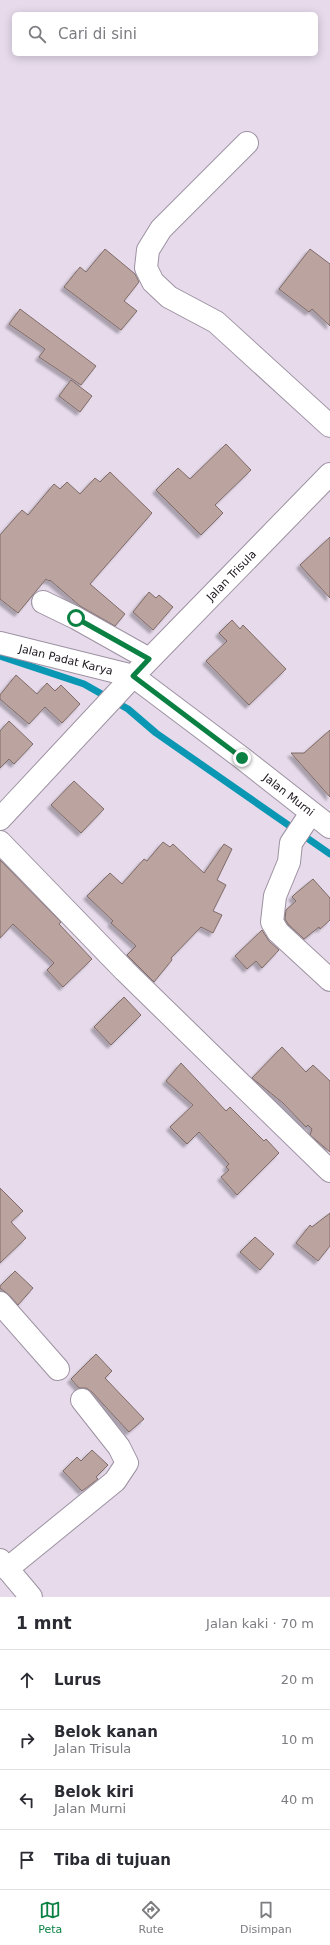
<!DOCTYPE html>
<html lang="id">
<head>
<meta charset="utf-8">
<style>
  body { margin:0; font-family:"DejaVu Sans",sans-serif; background:#f2f2f3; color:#2b2b33 }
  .stop { position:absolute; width:12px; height:12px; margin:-9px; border:3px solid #0b8043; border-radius:50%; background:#fff }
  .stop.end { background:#0b8043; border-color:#fff; box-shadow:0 1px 4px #0008 }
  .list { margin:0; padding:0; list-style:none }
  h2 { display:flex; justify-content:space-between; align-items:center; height:52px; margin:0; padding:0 16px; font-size:17px }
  h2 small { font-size:13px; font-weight:400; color:#7c7c81 }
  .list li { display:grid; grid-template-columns:26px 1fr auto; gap:12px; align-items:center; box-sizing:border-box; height:60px; padding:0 16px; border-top:1px solid #e1e1e2 }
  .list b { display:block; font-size:15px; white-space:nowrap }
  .list p { margin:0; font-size:13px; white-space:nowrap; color:#7c7c81 }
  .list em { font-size:13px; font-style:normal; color:#7c7c81 }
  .icon { flex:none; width:22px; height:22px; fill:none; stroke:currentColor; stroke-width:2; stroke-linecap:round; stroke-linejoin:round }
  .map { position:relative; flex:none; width:330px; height:1597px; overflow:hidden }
  .search { position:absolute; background:#fff; box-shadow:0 2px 10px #0003; left:12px; right:12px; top:12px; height:44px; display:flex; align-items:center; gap:10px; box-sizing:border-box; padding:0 14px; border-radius:6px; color:#7c7c81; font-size:15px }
  .sheet { height:292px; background:#fff }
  nav { display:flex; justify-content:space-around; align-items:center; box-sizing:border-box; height:56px; border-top:1px solid #e1e1e2; background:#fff; font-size:11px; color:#7c7c81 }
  nav a { display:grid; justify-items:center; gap:2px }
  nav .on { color:#0b8043 }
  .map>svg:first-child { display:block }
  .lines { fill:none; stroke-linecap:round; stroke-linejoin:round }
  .stream { stroke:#0a97b4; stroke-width:7 }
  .building { fill:#bba4a0; stroke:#806b68; filter:url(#shadow) }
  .minor-casing { stroke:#9d92a2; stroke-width:24 }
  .tertiary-casing { stroke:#9d92a2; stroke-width:24 }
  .minor { stroke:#fff; stroke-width:22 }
  .tertiary { stroke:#fff; stroke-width:22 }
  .route { stroke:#0b8043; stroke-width:5 }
  .labels { text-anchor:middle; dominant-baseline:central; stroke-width:3.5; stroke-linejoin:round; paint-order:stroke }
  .street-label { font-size:11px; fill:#1a161c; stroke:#e6daeb }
</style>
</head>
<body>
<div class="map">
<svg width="330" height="1597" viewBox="0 0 330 1597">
  <defs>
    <filter id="shadow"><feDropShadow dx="-3.5" dy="3.5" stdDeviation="1" flood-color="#0004"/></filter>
  </defs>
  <rect width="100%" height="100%" fill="#e6daeb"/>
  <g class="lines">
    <path class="stream" d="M 0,656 L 84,684 L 128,709 L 156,733 L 330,854"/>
  </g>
  <path class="building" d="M 105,249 L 135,274 L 139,282 L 124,301 L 137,311 L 121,330 L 64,287 L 80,267 L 86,272 Z
    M 310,249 L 330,264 L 330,326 L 312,309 L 309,312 L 279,289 Z
    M 20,309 L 96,366 L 81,385 L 39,357 L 45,349 L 9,324 Z
    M 71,380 L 92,396 L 80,412 L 59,396 Z
    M 226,444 L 251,470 L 215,505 L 223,513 L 201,535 L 156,490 L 178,468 L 190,479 Z
    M 110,472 L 152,513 L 90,584 L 125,614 L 115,626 L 80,606 L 50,580 L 49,581 L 46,579 L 18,613 L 0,599 L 0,535 L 22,510 L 28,515 L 54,484 L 60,489 L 67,482 L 80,494 L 95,478 L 100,482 Z
    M 330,537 L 330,598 L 300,565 Z
    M 149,592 L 156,598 L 159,595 L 173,607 L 153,630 L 133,612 Z
    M 232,620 L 240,629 L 243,625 L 286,669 L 249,705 L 206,661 L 227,641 L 219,633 Z
    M 16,675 L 37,694 L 47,683 L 55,691 L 61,685 L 80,704 L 62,723 L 45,707 L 29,724 L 0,699 L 0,695 Z
    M 9,721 L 33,744 L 14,764 L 9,759 L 0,768 L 0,731 Z
    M 330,730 L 330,797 L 291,753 L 304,753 Z
    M 74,781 L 104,809 L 81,833 L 51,805 Z
    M 163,842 L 170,847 L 173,844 L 204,873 L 224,844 L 232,849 L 217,880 L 226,885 L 213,911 L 222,915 L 213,933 L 201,927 L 171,958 L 172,960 L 154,982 L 127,955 L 136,946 L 111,923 L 113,921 L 87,896 L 110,873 L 122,884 L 144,859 L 147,861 Z
    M 0,860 L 61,922 L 59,924 L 92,959 L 63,987 L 47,970 L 54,963 L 13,924 L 0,938 Z
    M 313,879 L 330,898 L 330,920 L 320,929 L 319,927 L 304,939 L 288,924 L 285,919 L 286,910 L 296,901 L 292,897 L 295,894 Z
    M 262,930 L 269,941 L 279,950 L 262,968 L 256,961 L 247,969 L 235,956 Z
    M 124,997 L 141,1015 L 111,1045 L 94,1027 Z
    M 282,1047 L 306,1072 L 313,1065 L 330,1081 L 330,1152 L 310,1135 L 312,1129 L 308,1125 L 306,1127 L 283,1103 L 252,1078 Z
    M 181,1063 L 226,1111 L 230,1107 L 264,1141 L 266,1139 L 279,1153 L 237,1195 L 221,1177 L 229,1170 L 226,1167 L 229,1164 L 199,1132 L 187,1144 L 170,1127 L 193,1105 L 166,1081 Z
    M 0,1188 L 23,1211 L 11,1222 L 26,1238 L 0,1263 Z
    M 330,1213 L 330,1246 L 318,1261 L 296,1243 L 310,1225 L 312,1227 Z
    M 255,1237 L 274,1254 L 260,1270 L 240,1252 Z
    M 15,1271 L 33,1288 L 18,1305 L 9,1295 L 0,1288 L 0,1286 Z
    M 96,1354 L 112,1371 L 105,1378 L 144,1419 L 129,1432 L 92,1392 L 86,1388 L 79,1388 L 71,1379 Z
    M 92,1450 L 108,1465 L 96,1477 L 98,1479 L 82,1491 L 63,1471 L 77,1457 L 81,1461 Z"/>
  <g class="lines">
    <g class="minor-casing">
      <g id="minor">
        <path d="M 247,143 L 161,229 L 148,250 L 146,268 L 153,282 L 169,297 L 216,322 L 330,426"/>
        <path d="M 43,602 L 76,618 L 149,659"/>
        <path id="s1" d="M 0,643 L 133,676 L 242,758 L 330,827"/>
        <path d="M 311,813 L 291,843 L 289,862 L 275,896 L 272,922 L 278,932 L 330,980"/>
        <path d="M 0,842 L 125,971 L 330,1171"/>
        <path d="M 0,1303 L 58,1369"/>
        <path d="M 0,1560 L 31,1597"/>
        <path d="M 7,1569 L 115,1481 L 127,1463 L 119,1447 L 82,1400"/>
      </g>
    </g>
    <g class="tertiary-casing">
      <g id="tertiary">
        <path id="s2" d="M 0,819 L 138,671 L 330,474"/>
      </g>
    </g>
    <use href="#minor" class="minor"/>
    <use href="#tertiary" class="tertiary"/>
  </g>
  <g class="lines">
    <path class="route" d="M 76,618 L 149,659 L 133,676 L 242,758"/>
  </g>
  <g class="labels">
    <g class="street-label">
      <text stroke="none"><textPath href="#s2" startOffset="336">Jalan Trisula</textPath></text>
      <text stroke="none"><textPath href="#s1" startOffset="68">Jalan Padat Karya</textPath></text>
      <text stroke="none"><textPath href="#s1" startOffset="333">Jalan Murni</textPath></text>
    </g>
  </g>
</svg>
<div class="stop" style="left:76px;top:618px"></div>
<div class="stop end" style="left:242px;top:758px"></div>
<div class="search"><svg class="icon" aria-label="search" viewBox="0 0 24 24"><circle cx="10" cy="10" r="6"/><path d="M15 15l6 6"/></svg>Cari di sini</div>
</div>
<section class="sheet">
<h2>1 mnt<small>Jalan kaki · 70 m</small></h2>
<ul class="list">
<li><svg class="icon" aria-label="ahead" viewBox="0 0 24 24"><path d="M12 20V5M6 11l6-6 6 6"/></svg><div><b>Lurus</b></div><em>20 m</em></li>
<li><svg class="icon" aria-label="right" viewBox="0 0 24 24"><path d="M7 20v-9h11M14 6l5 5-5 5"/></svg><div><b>Belok kanan</b><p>Jalan Trisula</p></div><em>10 m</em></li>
<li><svg class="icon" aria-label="left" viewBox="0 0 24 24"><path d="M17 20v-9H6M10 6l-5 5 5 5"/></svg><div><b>Belok kiri</b><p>Jalan Murni</p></div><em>40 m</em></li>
<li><svg class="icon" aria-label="arrive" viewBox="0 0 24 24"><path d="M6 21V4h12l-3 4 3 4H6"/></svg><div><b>Tiba di tujuan</b></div></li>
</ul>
</section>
<nav>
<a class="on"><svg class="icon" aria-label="map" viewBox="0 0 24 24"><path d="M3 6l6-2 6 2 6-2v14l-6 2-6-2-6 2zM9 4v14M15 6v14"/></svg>Peta</a>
<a><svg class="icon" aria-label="directions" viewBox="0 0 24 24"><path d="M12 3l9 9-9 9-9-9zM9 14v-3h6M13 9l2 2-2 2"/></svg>Rute</a>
<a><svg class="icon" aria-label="saved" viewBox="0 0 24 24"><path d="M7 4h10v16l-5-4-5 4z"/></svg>Disimpan</a>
</nav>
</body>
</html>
